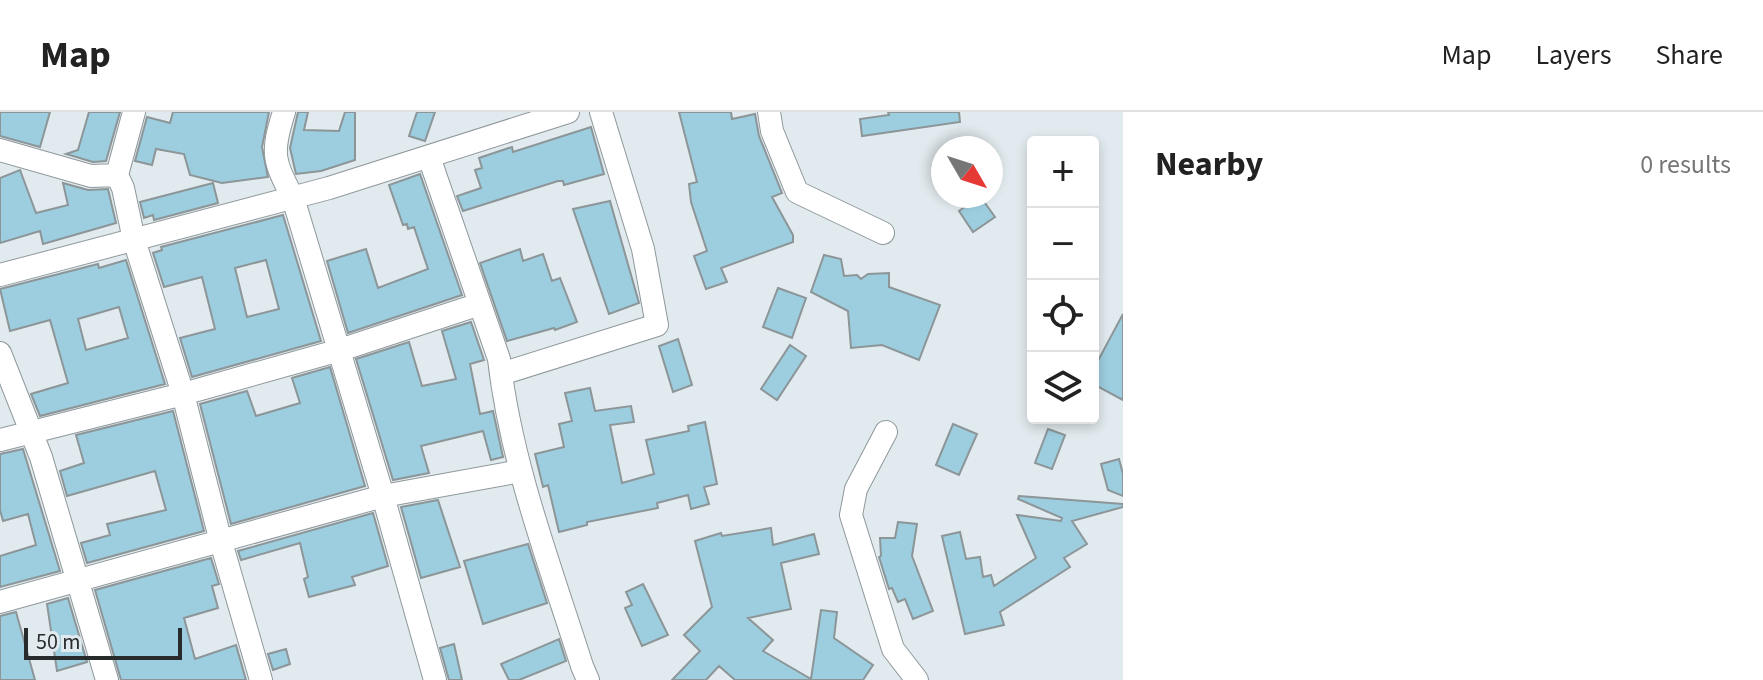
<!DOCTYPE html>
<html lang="en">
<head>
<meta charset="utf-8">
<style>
  body { margin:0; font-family:"Source Sans 3",sans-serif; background:#f6f6f6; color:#222 }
  .controls { position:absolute; right:24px; top:24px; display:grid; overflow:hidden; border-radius:8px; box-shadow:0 4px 12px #0003 }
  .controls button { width:72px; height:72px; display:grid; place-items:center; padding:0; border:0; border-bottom:2px solid #e0e0e0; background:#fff; color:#222; font:40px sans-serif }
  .compass { position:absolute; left:931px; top:24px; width:72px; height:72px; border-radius:50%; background:#fff; box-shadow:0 4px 12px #0003; rotate:129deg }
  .scale { position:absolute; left:24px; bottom:20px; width:158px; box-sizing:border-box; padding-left:8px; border:4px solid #272b2c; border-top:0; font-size:22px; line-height:28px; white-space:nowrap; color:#272b2c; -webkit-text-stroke:6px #e1eaee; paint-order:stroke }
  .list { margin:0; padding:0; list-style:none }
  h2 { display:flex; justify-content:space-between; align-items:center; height:104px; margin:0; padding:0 32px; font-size:34px }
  h2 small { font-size:26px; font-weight:400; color:#767676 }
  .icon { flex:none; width:44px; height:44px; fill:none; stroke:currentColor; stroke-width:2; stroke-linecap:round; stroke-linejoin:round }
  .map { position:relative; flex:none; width:1123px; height:568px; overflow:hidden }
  header { display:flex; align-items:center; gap:48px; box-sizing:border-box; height:112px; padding:0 40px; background:#fff; border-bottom:2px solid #e0e0e0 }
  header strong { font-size:38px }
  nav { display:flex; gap:44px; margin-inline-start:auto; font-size:28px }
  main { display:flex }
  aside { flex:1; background:#fff }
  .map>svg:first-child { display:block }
  .building { fill:#9dcedf; stroke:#8c9598; stroke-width:2; fill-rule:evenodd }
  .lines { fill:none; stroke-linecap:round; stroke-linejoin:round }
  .street-casing { stroke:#8f989b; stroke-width:24 }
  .street { stroke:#fff; stroke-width:22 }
</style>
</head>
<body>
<header>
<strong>Map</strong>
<nav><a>Map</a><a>Layers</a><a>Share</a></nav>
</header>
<main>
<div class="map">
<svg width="1123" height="568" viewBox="0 0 1123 568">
  <rect width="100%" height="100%" fill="#e1eaee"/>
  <path class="building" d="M 0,0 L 50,0 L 40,35 L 0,24 Z
    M 89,0 L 120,0 L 106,49 L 93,50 L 66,42 L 78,38 Z
    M 173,0 L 269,0 L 262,35 L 268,65 L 222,71 L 190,63 L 184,42 L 156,37 L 152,53 L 135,49 L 147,5 L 170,11 Z
    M 298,0 L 308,0 L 304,18 L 339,19 L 345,0 L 355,0 L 355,48 L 321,59 L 296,62 L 290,36 Z
    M 417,0 L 435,0 L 425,29 L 409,24 Z
    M 679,0 L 731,0 L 732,7 L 755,2 L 759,24 L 782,81 L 772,85 L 793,123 L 793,130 L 721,156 L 727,170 L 706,177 L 694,144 L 707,139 L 691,90 L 689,72 L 697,70 Z
    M 888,0 L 959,0 L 960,10 L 862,24 L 860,7 L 889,3 Z
    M 591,15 L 604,62 L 564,73 L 563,69 L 558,69 L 463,99 L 457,84 L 481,76 L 475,58 L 482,56 L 479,46 L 512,35 L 513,40 Z
    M 20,58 L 36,101 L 68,93 L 63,71 L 88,78 L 108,77 L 116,111 L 43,132 L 40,119 L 0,131 L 0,66 Z
    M 420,62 L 462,183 L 348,221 L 327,149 L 366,137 L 378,176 L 428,157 L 414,115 L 408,117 L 407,112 L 403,113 L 389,73 Z
    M 213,71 L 218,91 L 154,108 L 153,103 L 144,106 L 140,90 Z
    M 980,84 L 995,105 L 973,120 L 959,99 Z
    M 610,89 L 639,191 L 609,202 L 573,97 Z
    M 283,103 L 321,229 L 192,265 L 180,226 L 215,217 L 202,165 L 164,175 L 153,141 L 162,138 L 161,135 ZM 266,148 L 279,197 L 247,205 L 235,156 Z
    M 520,137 L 523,149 L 543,142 L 552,169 L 560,166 L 577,210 L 555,218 L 554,216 L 507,229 L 480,151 Z
    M 824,143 L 841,147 L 844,164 L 857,163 L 861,167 L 868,162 L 889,161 L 889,175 L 940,193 L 919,248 L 882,233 L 851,236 L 848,199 L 811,180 Z
    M 126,148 L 165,272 L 40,304 L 31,282 L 68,271 L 50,208 L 10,219 L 0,177 L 98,152 L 99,156 ZM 119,195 L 128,226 L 86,238 L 78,207 Z
    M 778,176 L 806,186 L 792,226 L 763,215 Z
    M 1123,202 L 1123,288 L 1093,272 L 1093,258 Z
    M 471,210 L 484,248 L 470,252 L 480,302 L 493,299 L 503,345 L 491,348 L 483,319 L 421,334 L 429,361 L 393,368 L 356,247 L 409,230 L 422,274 L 456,267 L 442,219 Z
    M 678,227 L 692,273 L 673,280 L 659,234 Z
    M 790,233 L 806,244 L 777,288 L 761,277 Z
    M 330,255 L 365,374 L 231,412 L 200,292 L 247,279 L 256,304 L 300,291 L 292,266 Z
    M 590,276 L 595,299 L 631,294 L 634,310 L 610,313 L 622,371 L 654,362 L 646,328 L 689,319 L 688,314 L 705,310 L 717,372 L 704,375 L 709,392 L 691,397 L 688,383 L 657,391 L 658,396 L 587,410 L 587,413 L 559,420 L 548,373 L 543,375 L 535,342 L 564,335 L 559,312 L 572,309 L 565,281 Z
    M 173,299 L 204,419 L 87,451 L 81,431 L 110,423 L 107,412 L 166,398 L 155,359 L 67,384 L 60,359 L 84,351 L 76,323 Z
    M 953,312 L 977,322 L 959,363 L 936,353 Z
    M 1048,317 L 1065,323 L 1052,357 L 1035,351 Z
    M 23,337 L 60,459 L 0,475 L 0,444 L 36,433 L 28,402 L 3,409 L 0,398 L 0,342 Z
    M 1119,347 L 1123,362 L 1123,384 L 1108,378 L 1101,352 Z
    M 1019,384 L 1123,392 L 1123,395 L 1072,409 L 1087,432 L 1064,446 L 1070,455 L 1000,500 L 1004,513 L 965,522 L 942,424 L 960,420 L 966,447 L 980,445 L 983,465 L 991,463 L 994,474 L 1036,446 L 1017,403 L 1061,409 L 1062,406 L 1018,387 Z
    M 438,388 L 460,455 L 421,466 L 401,395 Z
    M 373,401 L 388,454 L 352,465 L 355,473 L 309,485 L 304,467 L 308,465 L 300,431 L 241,448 L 238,439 Z
    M 898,410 L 917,412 L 912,444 L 933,499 L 913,507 L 905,487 L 898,490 L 892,476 L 889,477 L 879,445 L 881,444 L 880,426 L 895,426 Z
    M 771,416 L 773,433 L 814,422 L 819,442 L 781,451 L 791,497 L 748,506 L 773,528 L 763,539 L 811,567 L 821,498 L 837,500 L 834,526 L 873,553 L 863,568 L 735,568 L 719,554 L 706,568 L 672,568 L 700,539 L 684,523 L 712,495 L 695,429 L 721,421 L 722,424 Z
    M 528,432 L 547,491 L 483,512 L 464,449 Z
    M 211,446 L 219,472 L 212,474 L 218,496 L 184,506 L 195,547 L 236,533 L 246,568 L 121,568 L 95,478 Z
    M 643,472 L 668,523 L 642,534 L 625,496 L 632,493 L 626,480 Z
    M 68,486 L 87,550 L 57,559 L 47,492 Z
    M 16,500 L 35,568 L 0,568 L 0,504 Z
    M 559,527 L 566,549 L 519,568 L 509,568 L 501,552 Z
    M 454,532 L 462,568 L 449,568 L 440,536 Z
    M 286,537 L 290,552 L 273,558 L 268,542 Z"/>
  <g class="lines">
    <g class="street-casing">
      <path id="street" d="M 134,0 L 117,63 L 123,76 L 134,128 L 183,282 L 221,430 L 261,568
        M 284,0 C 271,41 273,48 293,86 L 383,384 L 435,568
        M 769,0 L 772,19 L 797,80 L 883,121
        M 0,38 L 91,64 L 117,63
        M 429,45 L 499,247 C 511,352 550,453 582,554 L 588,568
        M 0,163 L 329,76 L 568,0
        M 0,241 L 41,345 L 107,568
        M 501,262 L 657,213 L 643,137 L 601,0
        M 886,320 L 856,377 L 851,403 L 893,537 L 917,568
        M 0,328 L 183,282 L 340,238 L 480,192
        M 0,490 L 383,384 L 521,359"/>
    </g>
    <use href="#street" class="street"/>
  </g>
</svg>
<div class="controls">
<button>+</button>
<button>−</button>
<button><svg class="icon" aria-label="locate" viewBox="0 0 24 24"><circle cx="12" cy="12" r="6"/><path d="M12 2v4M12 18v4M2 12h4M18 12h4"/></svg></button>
<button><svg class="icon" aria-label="layers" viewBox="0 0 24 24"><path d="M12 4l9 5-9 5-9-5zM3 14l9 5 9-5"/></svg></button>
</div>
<svg class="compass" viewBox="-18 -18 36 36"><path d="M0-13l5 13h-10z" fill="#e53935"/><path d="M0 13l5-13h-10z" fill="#767676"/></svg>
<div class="scale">50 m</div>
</div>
<aside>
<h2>Nearby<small>0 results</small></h2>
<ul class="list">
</ul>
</aside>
</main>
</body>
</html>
